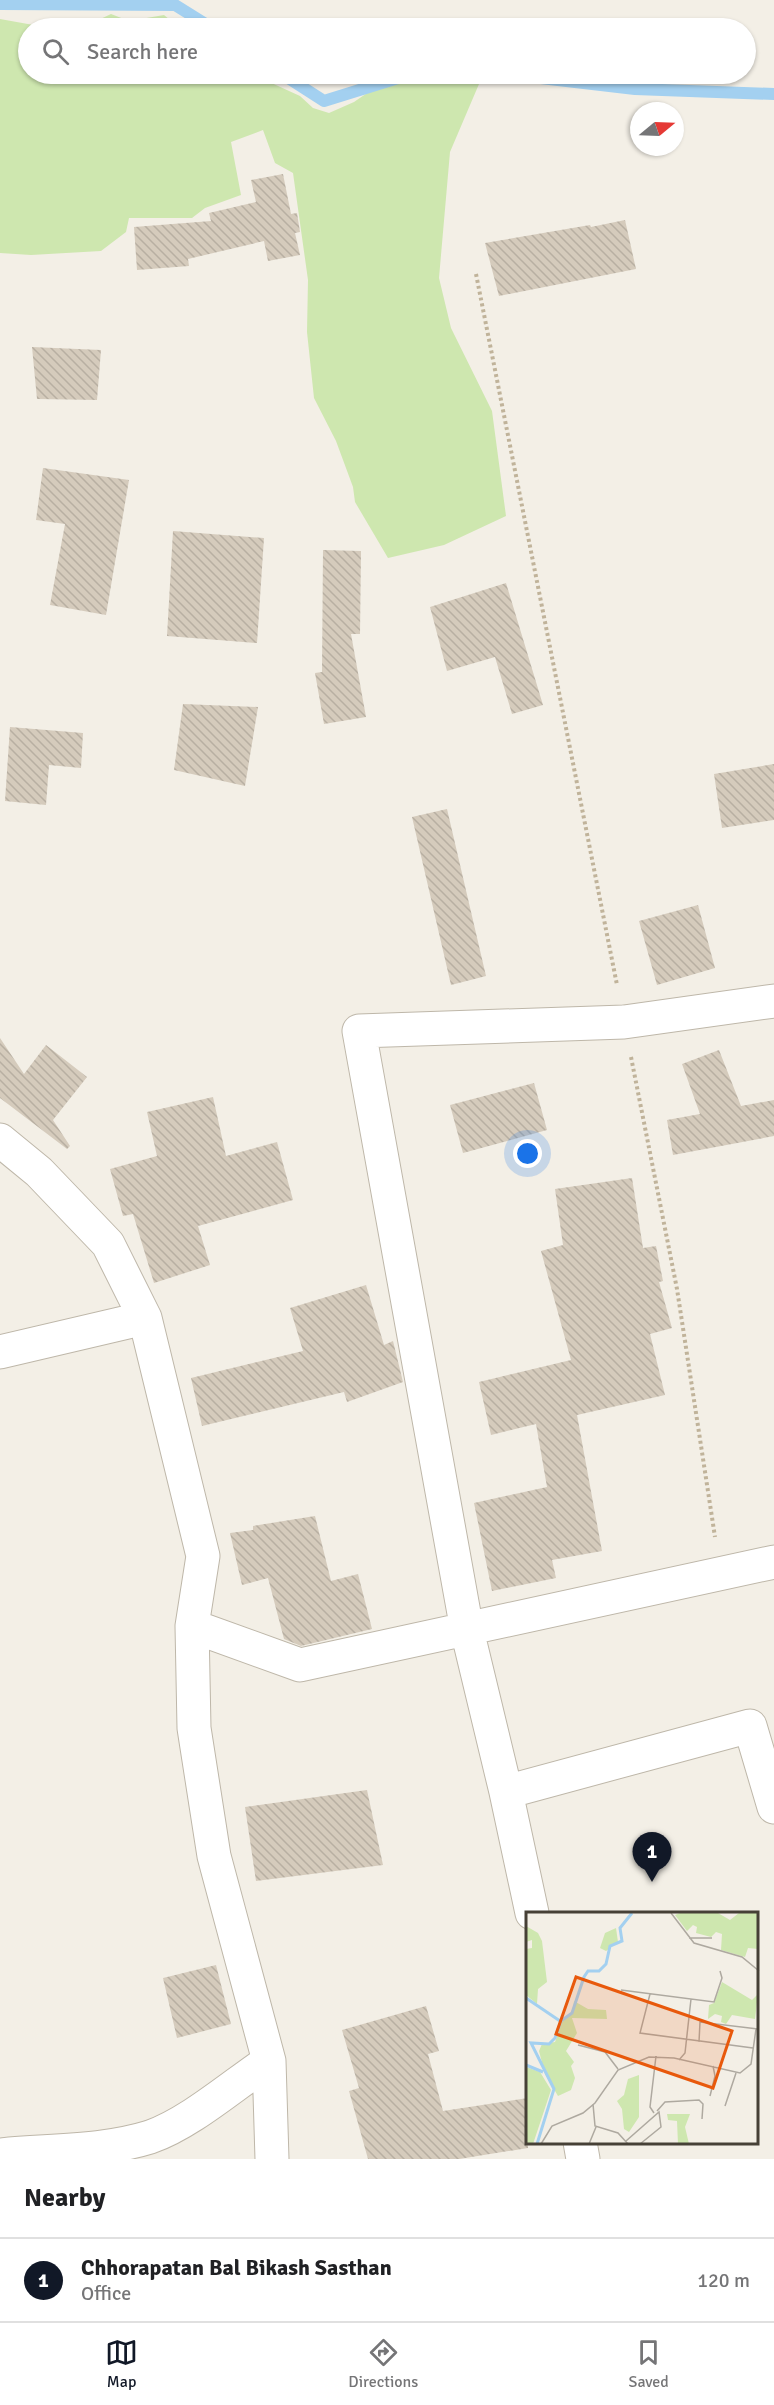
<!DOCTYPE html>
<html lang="en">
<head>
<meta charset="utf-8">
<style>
  body { margin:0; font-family:Signika,sans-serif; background:#f6f6f6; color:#202124 }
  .compass { position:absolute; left:630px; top:102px; width:54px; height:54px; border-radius:50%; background:#fff; box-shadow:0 2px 4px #0004; rotate:71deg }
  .you { position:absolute; left:528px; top:1154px; width:21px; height:21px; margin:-15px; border:4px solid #fff; border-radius:50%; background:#1a73e8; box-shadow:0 0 0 9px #1a73e833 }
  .badge { display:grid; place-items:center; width:39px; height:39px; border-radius:50%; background:#111827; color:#fff; font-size:20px; font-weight:700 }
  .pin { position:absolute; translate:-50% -50px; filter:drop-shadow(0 2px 3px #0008) }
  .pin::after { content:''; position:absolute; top:32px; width:21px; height:18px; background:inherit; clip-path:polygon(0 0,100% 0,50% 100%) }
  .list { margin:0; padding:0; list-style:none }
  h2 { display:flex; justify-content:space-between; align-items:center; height:78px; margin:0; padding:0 24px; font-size:26px }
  h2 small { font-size:20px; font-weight:400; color:#757577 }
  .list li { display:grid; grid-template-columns:39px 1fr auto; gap:18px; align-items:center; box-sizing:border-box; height:84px; padding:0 24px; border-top:2px solid #e0e0e0 }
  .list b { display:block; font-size:22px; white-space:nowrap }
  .list p { margin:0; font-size:20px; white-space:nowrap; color:#757577 }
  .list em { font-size:20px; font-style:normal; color:#757577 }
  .icon { flex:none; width:33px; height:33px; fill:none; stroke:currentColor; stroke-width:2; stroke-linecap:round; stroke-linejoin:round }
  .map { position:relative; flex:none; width:774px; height:2159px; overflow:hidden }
  .search { position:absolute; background:#fff; box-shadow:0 2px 4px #0004; left:18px; right:18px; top:18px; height:66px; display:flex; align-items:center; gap:15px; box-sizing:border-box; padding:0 21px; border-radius:33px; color:#757577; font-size:22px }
  .sheet { height:162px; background:#fff }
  nav { display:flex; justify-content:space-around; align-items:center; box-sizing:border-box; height:84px; border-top:2px solid #e0e0e0; background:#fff; font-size:16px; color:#757577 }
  nav a { display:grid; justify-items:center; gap:3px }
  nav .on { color:#111827 }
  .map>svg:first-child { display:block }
  .green { fill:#cee7af }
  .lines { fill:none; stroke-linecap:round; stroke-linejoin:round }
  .stream { stroke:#a3d0f0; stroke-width:12 }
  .building { fill:url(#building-back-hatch) }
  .minor-casing { stroke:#beb7a9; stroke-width:35 }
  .path { stroke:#c0b39a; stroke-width:4; stroke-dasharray:3 3; stroke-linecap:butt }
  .minor { stroke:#fff; stroke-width:33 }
  .inset-river { fill:none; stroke:#a3d0f0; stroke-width:3 }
  .inset-road { fill:none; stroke:#aea9a0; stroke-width:1.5 }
  .view { fill:#e8590c; fill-opacity:0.15; stroke:#e8590c; stroke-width:3 }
  .inset-edge { fill:none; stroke:#464036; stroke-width:3 }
</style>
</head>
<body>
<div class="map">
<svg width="774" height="2159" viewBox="0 0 774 2159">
  <defs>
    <pattern id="building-back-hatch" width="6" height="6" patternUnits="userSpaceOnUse" patternTransform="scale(1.5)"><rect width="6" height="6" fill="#d5cbbc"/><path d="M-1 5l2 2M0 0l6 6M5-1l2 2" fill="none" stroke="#b8afa2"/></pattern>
  </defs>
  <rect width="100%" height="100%" fill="#f3efe6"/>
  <path class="green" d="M 111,14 L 129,21 L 164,15 L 180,28 L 28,28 L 28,74 L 252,74 L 300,96 L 313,108 L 329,113 L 354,102 L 376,87 L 408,79 L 479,84 L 450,152 L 439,278 L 451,328 L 492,411 L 506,516 L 444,545 L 388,558 L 355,502 L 353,487 L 336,441 L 314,398 L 307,332 L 308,280 L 293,173 L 275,163 L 263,130 L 231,142 L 241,195 L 205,208 L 192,218 L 129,218 L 126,232 L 101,251 L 31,255 L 0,253 L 0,19 L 39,26 L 82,18 L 92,23 Z"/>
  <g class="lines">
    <path class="stream" d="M 0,4 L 175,5 L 212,28
      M 282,74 L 324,101 L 411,74
      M 507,74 L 635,89 L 774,94"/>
  </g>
  <path class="building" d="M 283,174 L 291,214 L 297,213 L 300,232 L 295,233 L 300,255 L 268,261 L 264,241 L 188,259 L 189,266 L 137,270 L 134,227 L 211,221 L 209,213 L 256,202 L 251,180 Z
    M 625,220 L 636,269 L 499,296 L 485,243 L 590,225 L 591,227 Z
    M 32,347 L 101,350 L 97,400 L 37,399 Z
    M 43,468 L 129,480 L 106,615 L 50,605 L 65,524 L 36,520 Z
    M 173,531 L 264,538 L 257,643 L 167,636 Z
    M 323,550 L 361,551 L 360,634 L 351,634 L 366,717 L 324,724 L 315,673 L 322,672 Z
    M 506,583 L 543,705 L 512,714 L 495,657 L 447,671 L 430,607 Z
    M 183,704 L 258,707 L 245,786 L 174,770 Z
    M 10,727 L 83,733 L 81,768 L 49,765 L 46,805 L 5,801 Z
    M 774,764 L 774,820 L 722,828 L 714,774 Z
    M 447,809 L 486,976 L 451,985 L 412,817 Z
    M 698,905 L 715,968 L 657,985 L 639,921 Z
    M 0,1038 L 24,1074 L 46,1045 L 87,1077 L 53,1120 L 70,1146 L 67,1149 L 0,1098 Z
    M 719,1050 L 741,1106 L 774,1100 L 774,1136 L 673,1155 L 667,1120 L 700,1114 L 682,1064 Z
    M 534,1083 L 547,1130 L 463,1153 L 450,1105 Z
    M 213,1097 L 226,1156 L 277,1142 L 293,1200 L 198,1226 L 210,1265 L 154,1283 L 133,1214 L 123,1216 L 110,1169 L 157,1156 L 147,1112 Z
    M 632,1178 L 643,1248 L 656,1246 L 663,1281 L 659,1282 L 672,1328 L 650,1334 L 665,1395 L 577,1415 L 602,1551 L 552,1560 L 556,1578 L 492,1591 L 474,1503 L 547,1487 L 536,1424 L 491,1435 L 479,1382 L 571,1360 L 541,1251 L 563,1245 L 555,1189 Z
    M 366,1285 L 384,1345 L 393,1341 L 403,1382 L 347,1402 L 344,1392 L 202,1426 L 191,1378 L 303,1351 L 290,1308 Z
    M 315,1516 L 331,1581 L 358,1574 L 372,1629 L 301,1646 L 284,1639 L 268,1578 L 242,1585 L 230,1533 L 253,1530 L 253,1526 Z
    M 367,1790 L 383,1865 L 256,1881 L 245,1807 Z
    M 216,1965 L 231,2024 L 177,2038 L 163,1978 Z
    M 426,2006 L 439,2051 L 428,2054 L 443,2111 L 528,2098 L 528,2148 L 459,2159 L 368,2159 L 349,2091 L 359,2088 L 342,2030 Z"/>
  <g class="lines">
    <g class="minor-casing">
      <path id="minor" d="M 0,1140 L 39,1172 L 108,1244 L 145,1318 L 203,1556 L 192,1626 L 194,1728 L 214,1856 L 269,2061 L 272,2159
        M 0,1352 L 145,1318
        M 192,1626 L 300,1665 L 774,1562
        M 506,1792 L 750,1726 L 774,1807
        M 532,1913 L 506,1792 L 467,1630 L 359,1031 L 624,1022 L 774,1001
        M 580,2142 L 583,2159
        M 0,2155 C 49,2150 102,2152 150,2137 C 190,2123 233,2085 269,2061"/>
    </g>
    <path class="path" d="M 476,274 L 617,985
      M 631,1057 L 677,1289 L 715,1537"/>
    <use href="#minor" class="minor"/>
  </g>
  <g transform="translate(526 1912)">
    <rect width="232" height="232" fill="#f3efe6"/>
    <path d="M 154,1 L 192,1 L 204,8 L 213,1 L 232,1 L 232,37 L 222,36 L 219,45 L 195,38 L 196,22 L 190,20 L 185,25 L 170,21 L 171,15 L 167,13 L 161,19 L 149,3 ZM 0,14 L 12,21 L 16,29 L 21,70 L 12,77 L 11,92 L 0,83 L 0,37 L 6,36 L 6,28 L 0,30 ZM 90,16 L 92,30 L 80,39 L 74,36 L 79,21 ZM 196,70 L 226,88 L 232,82 L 229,107 L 206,103 L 200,112 L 195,110 L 196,104 L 189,102 L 182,107 L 183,93 L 188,91 ZM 48,89 L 62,97 L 80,98 L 81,107 L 46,106 L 51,121 L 40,139 L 48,150 L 45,154 L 49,166 L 45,178 L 32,184 L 19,162 L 13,139 L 16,132 L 29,130 L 36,110 L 47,101 ZM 0,155 L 14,160 L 25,178 L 7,232 L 0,232 ZM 113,163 L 113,205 L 103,220 L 98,217 L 96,197 L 91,189 L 98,183 L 102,167 ZM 141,202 L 164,202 L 159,215 L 163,232 L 152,232 L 151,209 L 142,208 Z" fill="#cee7af"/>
    <path class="inset-river" d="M 0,86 L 34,109M 0,153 L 17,160M 11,232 L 28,177 L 5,131 L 23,132 L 29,126 L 35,109 L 46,101 L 58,65 L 62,59 L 73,59 L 80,52 L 84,34 L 96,29 L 94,16 L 106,1"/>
    <path class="inset-road" d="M 145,1 L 168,31 L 216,45 L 233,59M 163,26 L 186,26M 95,78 L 188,90 L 196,66 L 194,59M 124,82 L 114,121 L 227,136M 173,130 L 174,110 L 232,117M 52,133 L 79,140 L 92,157M 153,148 L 159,141 L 165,87M 184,184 L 189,164 L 187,154M 67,192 L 69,214 L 92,221 L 102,232M 199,194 L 210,161M 131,199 L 139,190 L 173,188 L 177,192 L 176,207M 128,201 L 124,195 L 130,144M 100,229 L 133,200 L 135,215 L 114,232M 15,232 L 26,214 L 57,201 L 69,191 L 92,158 L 123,145 L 148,146 L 214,161 L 225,152 L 230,117M 63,232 L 70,215"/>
    <path class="view" d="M 50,65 L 206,119 L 187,176 L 30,122 Z"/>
    <rect width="232" height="232" class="inset-edge"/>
  </g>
</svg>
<svg class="compass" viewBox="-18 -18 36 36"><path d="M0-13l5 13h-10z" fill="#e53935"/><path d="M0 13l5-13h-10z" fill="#757577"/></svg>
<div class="you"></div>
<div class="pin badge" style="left:652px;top:1882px">1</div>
<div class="search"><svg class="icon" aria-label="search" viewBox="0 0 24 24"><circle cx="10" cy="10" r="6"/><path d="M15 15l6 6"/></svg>Search here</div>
</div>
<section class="sheet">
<h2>Nearby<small></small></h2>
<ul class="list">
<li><span class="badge">1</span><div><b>Chhorapatan Bal Bikash Sasthan</b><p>Office</p></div><em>120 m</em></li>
</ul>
</section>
<nav>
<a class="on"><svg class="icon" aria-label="map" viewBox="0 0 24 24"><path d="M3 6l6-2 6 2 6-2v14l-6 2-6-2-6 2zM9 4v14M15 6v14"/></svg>Map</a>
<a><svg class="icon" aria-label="directions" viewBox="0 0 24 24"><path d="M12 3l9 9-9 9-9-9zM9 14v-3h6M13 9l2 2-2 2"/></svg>Directions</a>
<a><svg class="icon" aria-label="saved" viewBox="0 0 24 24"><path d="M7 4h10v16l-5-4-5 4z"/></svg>Saved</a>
</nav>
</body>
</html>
